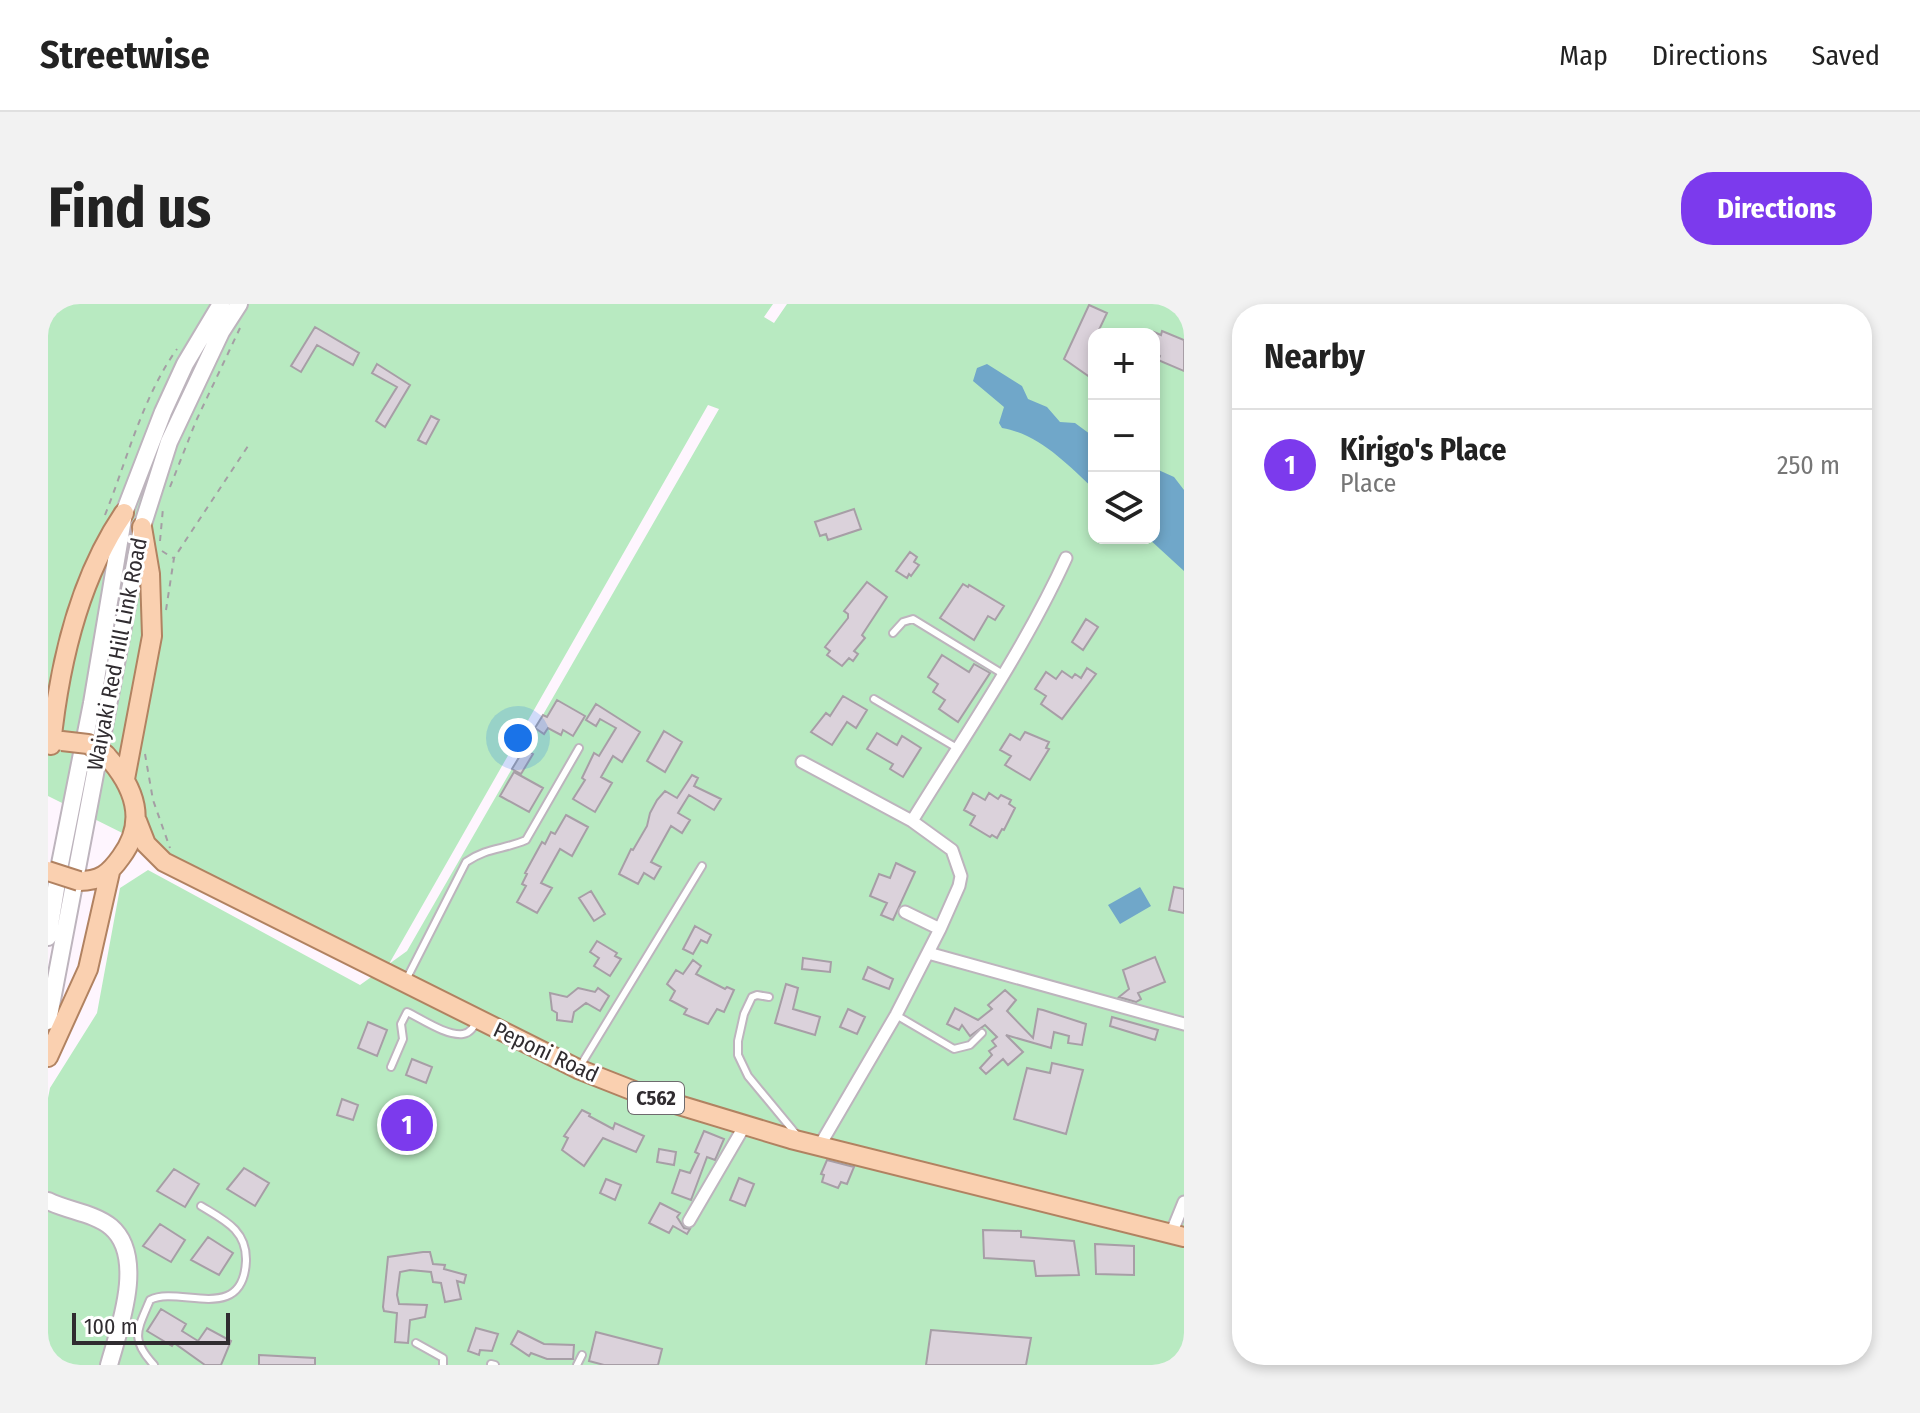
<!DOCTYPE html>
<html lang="en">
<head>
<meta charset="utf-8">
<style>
  body { margin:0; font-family:"Fira Sans Condensed",sans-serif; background:#f2f2f2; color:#222 }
  .controls { position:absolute; right:24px; top:24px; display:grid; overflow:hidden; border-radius:16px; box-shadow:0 4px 12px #0003 }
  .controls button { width:72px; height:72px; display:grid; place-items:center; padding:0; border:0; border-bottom:2px solid #e0e0e0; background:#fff; color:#222; font:40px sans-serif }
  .scale { position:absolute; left:24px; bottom:20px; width:158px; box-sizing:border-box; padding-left:8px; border:4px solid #302c30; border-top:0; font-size:22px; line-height:28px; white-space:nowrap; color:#302c30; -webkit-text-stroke:6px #fff; paint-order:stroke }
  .you { position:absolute; left:470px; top:434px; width:28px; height:28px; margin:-20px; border:6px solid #fff; border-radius:50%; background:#1a73e8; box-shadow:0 0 0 12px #1a73e833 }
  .badge { display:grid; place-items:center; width:52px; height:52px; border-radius:50%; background:#7c3aed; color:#fff; font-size:26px; font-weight:700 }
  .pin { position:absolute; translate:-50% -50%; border:4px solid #fff; box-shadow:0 2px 8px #0006 }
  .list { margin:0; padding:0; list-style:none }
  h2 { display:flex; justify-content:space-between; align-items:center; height:104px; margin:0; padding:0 32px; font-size:34px }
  h2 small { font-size:26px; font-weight:400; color:#767676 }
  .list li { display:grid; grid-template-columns:52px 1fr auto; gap:24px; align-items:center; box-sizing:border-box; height:112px; padding:0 32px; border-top:2px solid #e0e0e0 }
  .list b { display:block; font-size:30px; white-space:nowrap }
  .list p { margin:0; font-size:26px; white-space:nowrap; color:#767676 }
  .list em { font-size:26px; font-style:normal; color:#767676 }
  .icon { flex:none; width:44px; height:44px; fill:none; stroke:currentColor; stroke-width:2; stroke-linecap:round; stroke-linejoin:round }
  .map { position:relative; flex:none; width:1136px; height:1061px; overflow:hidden; border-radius:32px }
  header { display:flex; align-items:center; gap:48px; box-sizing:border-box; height:112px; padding:0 40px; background:#fff; border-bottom:2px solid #e0e0e0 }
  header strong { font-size:38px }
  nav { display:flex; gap:44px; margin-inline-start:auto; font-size:28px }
  .intro { display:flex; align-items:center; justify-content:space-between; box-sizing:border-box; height:192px; padding:0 48px }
  h1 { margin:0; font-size:56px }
  .button { padding:20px 36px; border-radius:32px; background:#7c3aed; color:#fff; font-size:28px; font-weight:700 }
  main { display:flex; gap:48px; padding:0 48px }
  aside { flex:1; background:#fff; border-radius:32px; box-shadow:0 4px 12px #0003 }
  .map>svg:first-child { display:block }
  .green { fill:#b8eac1; fill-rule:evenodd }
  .water { fill:#70a7c9 }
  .building { fill:#dbd2db; stroke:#a79ea6; stroke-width:2 }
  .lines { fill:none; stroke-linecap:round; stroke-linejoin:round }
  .lane-casing { stroke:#bdb4bd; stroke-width:10 }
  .street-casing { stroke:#bdb4bd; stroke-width:15 }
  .secondary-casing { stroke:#bdb4bd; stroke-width:20 }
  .primary-casing { stroke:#b18261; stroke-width:22 }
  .path { stroke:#a49ea4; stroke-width:2; stroke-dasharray:6 6; stroke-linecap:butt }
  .lane { stroke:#fff; stroke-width:6 }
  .street { stroke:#fff; stroke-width:11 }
  .secondary { stroke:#fff; stroke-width:16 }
  .primary { stroke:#fad0b0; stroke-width:18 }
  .primary-bridge-casing { stroke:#b18261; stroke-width:22; stroke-linecap:butt }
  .primary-bridge { stroke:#fad0b0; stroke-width:18 }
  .labels { text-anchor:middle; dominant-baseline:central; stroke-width:6; stroke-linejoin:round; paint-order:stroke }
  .shield { fill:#fff; stroke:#6e6b6e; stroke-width:2 }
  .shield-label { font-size:20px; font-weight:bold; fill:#302c30 }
  .street-label { font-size:22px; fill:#302c30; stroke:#fff }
</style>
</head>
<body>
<header>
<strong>Streetwise</strong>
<nav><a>Map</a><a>Directions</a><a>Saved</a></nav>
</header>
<div class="intro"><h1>Find us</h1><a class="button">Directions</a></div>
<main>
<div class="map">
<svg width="1136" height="1061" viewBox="0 0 1136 1061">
  <rect width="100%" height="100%" fill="#fef5fe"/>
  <path class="green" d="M 0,0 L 725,0 L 716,13 L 726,19 L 739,0 L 1136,0 L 1136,1061 L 0,1061 L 0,794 L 2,784 L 49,709 L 72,584 L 100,566 L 312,681 L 340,661 L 0,492 ZM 1046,30 L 1106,30 L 1106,234 L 1046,234 ZM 660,101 L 671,105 L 359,647 L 341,660 Z"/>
  <path class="water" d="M 939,60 L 974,82 L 980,95 L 999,103 L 1012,118 L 1027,119 L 1046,133 L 1046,185 C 1019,160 991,130 954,124 L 951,119 L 956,103 L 925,77 L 929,64 Z
    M 1106,164 L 1126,173 L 1136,186 L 1136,267 L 1100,234 L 1106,234 Z
    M 1092,583 L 1103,602 L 1072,620 L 1060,601 Z"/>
  <path class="building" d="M 1041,1 L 1059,9 L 1049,30 L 1046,30 L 1046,76 L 1016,55 Z
    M 267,23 L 311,49 L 305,61 L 269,41 L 253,68 L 243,62 Z
    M 1114,27 L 1136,36 L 1136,67 L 1110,56 L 1112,52 L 1106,46 L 1106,28 L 1113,31 Z
    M 329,60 L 362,81 L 337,123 L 328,117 L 349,83 L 324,69 Z
    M 383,112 L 391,116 L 378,140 L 370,136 Z
    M 806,205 L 813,225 L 780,236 L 778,230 L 772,232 L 767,218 Z
    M 862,248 L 869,253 L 866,258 L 871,261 L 863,272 L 861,270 L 859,274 L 848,267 Z
    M 819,278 L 839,293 L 814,331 L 817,334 L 806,347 L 810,350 L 805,357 L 801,354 L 794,362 L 779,351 L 782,347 L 777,343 L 800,314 L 800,310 L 796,307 Z
    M 915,280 L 920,283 L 921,281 L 956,302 L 947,316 L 940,312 L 926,336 L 892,314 Z
    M 1038,315 L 1050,323 L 1035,346 L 1024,338 Z
    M 894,351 L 921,368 L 926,360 L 942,369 L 910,418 L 891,405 L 897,396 L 885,388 L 890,380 L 880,373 Z
    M 1039,364 L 1048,370 L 1014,415 L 993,400 L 998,392 L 987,385 L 998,368 L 1008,375 L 1014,367 L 1024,374 L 1027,370 L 1033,374 Z
    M 795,392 L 819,406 L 808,424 L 799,418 L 784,441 L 763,428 L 778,409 L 782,412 Z
    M 509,396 L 537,412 L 525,432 L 515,426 L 513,431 L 500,424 L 496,430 L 487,424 L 495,411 L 499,413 Z
    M 548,400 L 592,428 L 574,458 L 565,452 L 553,473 L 564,479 L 547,508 L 525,495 L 537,476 L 534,474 L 546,449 L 551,452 L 568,424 L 552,415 L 548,422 L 538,416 Z
    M 616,427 L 634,438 L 617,468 L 599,457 Z
    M 977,428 L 1001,438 L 998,444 L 1001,445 L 982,476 L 957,461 L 963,452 L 952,446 L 962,430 L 972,436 Z
    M 829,429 L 849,441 L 854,432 L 873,444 L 855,473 L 842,465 L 845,460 L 819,445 Z
    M 476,445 L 485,450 L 473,470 L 464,465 Z
    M 466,468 L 495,484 L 481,508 L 452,492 Z
    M 644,471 L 650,474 L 646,482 L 673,495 L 666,506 L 641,491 L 630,509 L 642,516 L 634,529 L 623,522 L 603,558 L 613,563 L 606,575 L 596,569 L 590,580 L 571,570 L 583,545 L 585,546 L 599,522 L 602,509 L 609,496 L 617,487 L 629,494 Z
    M 925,489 L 937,496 L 941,489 L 950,495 L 953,491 L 963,496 L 961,500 L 967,504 L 956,526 L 954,525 L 949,534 L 944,531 L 942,533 L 922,521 L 927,512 L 916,506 Z
    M 518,511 L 540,523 L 524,552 L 512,545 L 493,579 L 504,584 L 489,609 L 469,598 L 478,582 L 474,580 L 479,570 L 477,569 L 494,538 L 497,540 L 503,528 L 507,530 Z
    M 848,559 L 867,568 L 845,616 L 833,611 L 839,599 L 822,592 L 831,570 L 842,574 Z
    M 1126,583 L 1136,585 L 1136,609 L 1121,606 Z
    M 543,587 L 557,610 L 546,617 L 531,594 Z
    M 647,622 L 663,631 L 659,639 L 653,636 L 645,650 L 635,645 Z
    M 549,637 L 569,649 L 567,652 L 573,655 L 562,672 L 546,662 L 551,654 L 542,648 Z
    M 1107,653 L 1117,678 L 1090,689 L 1093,695 L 1088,698 L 1071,693 L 1081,685 L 1075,666 Z
    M 755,654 L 783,658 L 782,668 L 754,665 Z
    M 645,656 L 653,662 L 648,670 L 677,685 L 679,683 L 686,686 L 676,708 L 669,705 L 660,720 L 636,710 L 639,705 L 622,696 L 627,687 L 619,680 L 628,666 L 635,670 Z
    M 820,663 L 845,675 L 841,685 L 815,675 Z
    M 738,680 L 750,684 L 745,705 L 772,713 L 767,731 L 727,719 Z
    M 530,684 L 547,688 L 550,684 L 561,692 L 552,707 L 538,699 L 526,708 L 524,718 L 509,716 L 509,709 L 504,706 L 502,689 L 519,693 Z
    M 957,686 L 968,696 L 959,707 L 985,734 L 990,705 L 995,706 L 1038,720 L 1034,741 L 1020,739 L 1021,732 L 1006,728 L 1003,744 L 958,731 L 975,748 L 960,761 L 955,755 L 938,770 L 932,764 L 944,751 L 941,747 L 948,742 L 944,737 L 949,733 L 937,721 L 922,732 L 914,721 L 911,726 L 899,720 L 907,704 L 930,716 L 944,705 L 940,701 Z
    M 800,705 L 817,713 L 809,730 L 792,723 Z
    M 1064,713 L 1110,726 L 1107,736 L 1062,722 Z
    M 320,718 L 339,726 L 329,752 L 310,744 Z
    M 364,755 L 384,763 L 378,779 L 358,771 Z
    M 1004,759 L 1035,766 L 1018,830 L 966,815 L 979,764 L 1002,769 Z
    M 294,795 L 310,801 L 305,816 L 289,811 Z
    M 534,806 L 542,810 L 541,812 L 565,825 L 567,819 L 596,832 L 588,848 L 555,834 L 536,862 L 514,846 L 520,834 L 516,832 Z
    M 351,810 L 371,815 L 367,831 L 340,823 L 341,813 L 350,814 Z
    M 656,827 L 676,835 L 667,856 L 659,853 L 643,896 L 624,889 L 632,866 L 642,869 L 651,850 L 647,848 Z
    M 611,845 L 628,848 L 626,861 L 609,858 Z
    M 779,856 L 806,863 L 799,880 L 793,878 L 790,884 L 774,878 L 776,871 L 773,870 Z
    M 196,864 L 221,879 L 207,902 L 179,885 Z
    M 126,865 L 151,880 L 137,903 L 109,887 Z
    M 691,874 L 706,880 L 697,902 L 682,896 Z
    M 558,875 L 573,881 L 567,896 L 552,889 Z
    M 612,899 L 632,909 L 629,913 L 636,924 L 642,925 L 639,930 L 625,922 L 621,929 L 601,919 Z
    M 112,920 L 137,936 L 123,958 L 95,942 Z
    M 935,926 L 973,927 L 973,933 L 1026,937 L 1031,971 L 988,972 L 986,957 L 936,954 Z
    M 160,933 L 185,949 L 171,971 L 143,956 Z
    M 1047,940 L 1086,942 L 1086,971 L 1048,970 Z
    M 375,948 L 382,948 L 385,960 L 397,961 L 396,965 L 418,971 L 416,979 L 409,977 L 413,995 L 397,998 L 393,979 L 385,978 L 383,968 L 362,966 L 352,968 L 349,991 L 351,1000 L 379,1001 L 377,1013 L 362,1016 L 360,1039 L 347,1038 L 349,1009 L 336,1007 L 335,1003 L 340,953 Z
    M 113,1005 L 138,1020 L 134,1027 L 150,1037 L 159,1024 L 183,1037 L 173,1061 L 157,1061 L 126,1039 L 124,1042 L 99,1027 Z
    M 428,1024 L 450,1030 L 444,1047 L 432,1046 L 431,1051 L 420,1047 Z
    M 883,1026 L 983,1034 L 978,1061 L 878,1061 Z
    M 470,1027 L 496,1040 L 526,1041 L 525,1055 L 499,1055 L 483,1049 L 481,1052 L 463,1040 Z
    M 548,1028 L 614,1045 L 610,1061 L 556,1061 L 541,1057 Z
    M 211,1051 L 267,1054 L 267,1061 L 211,1061 Z"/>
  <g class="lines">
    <g class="lane-casing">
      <path id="lane" d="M 845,329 L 855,318 L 865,315 L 955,370
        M 826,395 L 909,444
        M 358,676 L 418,558 C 440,543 455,546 478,536 L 531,444
        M 721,693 L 709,691 L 704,693 L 696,710 L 690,737 L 690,751 L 700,772 L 748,830
        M 848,711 L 906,745 L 922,741 L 934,729
        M 343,763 L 355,735 L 353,720 L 359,708 C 374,715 398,732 415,730 C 423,729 426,722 429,716
        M 531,764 L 654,562
        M 368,1039 L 395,1054 L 395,1061
        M 443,1060 L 447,1061
        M 106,1061 C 82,1035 89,1027 102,996 C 131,981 195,1021 198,957 C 199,926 176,916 153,902
        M 529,1061 L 534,1051"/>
    </g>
    <g class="street-casing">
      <path id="street" d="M 754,458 L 864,517 L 904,546 L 913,572 L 911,582 L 892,625 L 848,711 L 772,841
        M 864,517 C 917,431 976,346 1018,254
        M 857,608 L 892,625
        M 880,649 L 1136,720
        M 641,917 L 697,821
        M 1123,930 L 1136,898"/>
    </g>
    <g class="secondary-casing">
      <path id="secondary" d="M 0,633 L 12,560 L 44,399 L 76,209 L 115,108 L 137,60 L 173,0
        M 0,717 L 94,223 L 121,138 L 173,28 L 191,0
        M 0,897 C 20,907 46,909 63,923 C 98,953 71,1025 61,1061"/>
    </g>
    <g class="primary-casing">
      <path id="primary" d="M 3,441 C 11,362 31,275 76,209
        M 77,475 L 104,332 L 102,270 L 94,223
        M 89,517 L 98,540 L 116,558 L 530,765 L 591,789 L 743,835 L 1136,933
        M 31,577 C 52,577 61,570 73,553 C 100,517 86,482 58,451
        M 0,753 L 40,665 L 62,568"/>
    </g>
    <path class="path" d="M 122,183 L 148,117 L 192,24
      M 57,211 C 79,156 94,94 129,45
      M 112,237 L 115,204
      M 114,247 L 125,254
      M 118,306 L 126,254 L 200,142
      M 97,450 L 105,496 L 122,544"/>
    <use href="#lane" class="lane"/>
    <use href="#street" class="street"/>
    <use href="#secondary" class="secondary"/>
    <use href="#primary" class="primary"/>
    <g class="primary-bridge-casing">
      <path id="primary-bridge" d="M 14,437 L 40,440 L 58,451
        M 0,567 L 31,577"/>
    </g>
    <use href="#primary-bridge" class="primary-bridge"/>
  </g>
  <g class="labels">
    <rect class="shield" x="580" y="778" width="56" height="32" rx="6"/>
    <g class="shield-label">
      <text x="608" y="794">C562</text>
    </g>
    <g class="street-label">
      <text transform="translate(69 350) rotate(-79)">Waiyaki Red Hill Link Road</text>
      <text transform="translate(498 748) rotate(25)">Peponi Road</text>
    </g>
  </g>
</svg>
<div class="controls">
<button>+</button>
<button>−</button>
<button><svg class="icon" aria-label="layers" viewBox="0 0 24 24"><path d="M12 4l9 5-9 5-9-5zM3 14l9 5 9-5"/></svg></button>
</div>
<div class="scale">100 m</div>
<div class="you"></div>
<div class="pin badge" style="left:359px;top:821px">1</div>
</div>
<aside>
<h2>Nearby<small></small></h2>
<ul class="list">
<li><span class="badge">1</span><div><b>Kirigo's Place</b><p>Place</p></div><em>250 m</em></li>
</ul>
</aside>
</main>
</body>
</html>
